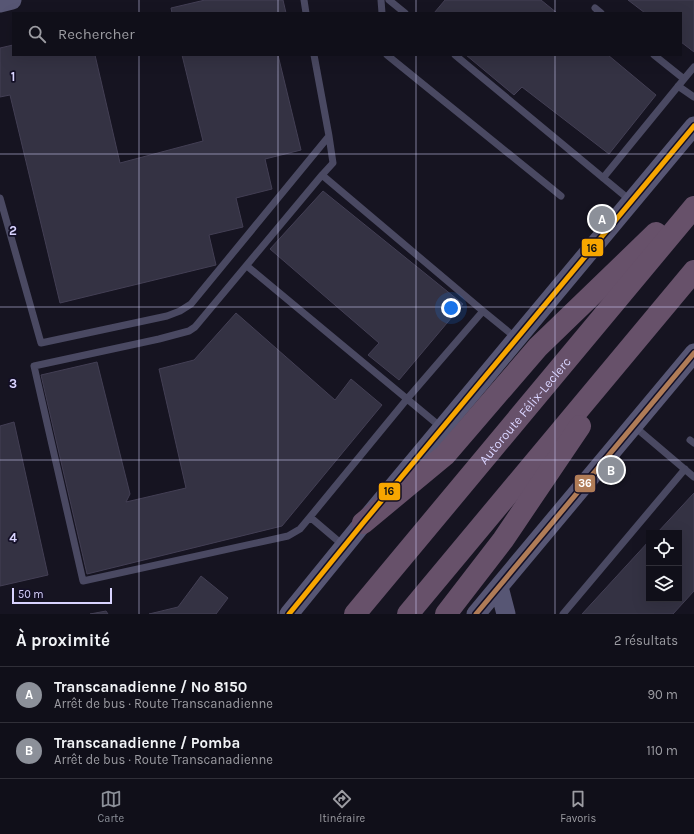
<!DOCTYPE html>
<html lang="fr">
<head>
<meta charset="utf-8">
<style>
  body { margin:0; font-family:Karla,sans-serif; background:#1e1d26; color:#f1f3f6 }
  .controls { position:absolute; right:12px; bottom:12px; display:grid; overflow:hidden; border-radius:0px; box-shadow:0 4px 16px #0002 }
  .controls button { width:36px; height:36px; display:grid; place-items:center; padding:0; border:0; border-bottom:1px solid #302f38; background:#100f19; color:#f1f3f6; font:20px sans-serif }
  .scale { position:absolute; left:12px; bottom:10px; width:100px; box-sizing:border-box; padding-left:4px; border:2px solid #d9d4ff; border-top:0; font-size:11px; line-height:14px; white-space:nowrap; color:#d9d4ff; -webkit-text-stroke:3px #130f26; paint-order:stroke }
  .you { position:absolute; left:451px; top:308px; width:14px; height:14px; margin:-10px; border:3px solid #fff; border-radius:50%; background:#1a73e8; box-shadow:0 0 0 6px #1a73e833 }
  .badge { display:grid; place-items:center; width:26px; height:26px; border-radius:50%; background:#8c9099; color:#fff; font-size:13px; font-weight:700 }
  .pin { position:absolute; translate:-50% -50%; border:2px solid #fff; box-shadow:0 1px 4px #0006 }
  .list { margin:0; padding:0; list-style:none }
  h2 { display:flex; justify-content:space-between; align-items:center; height:52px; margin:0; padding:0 16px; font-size:17px }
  h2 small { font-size:13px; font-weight:400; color:#9c9ca2 }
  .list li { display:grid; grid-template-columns:26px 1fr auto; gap:12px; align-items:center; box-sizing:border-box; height:56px; padding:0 16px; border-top:1px solid #302f38 }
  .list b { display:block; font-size:15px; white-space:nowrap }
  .list p { margin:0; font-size:13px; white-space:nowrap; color:#9c9ca2 }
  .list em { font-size:13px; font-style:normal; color:#9c9ca2 }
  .icon { flex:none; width:22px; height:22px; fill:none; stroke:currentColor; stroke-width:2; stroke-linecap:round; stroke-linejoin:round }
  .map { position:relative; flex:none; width:694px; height:614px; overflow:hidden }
  .search { position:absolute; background:#100f19; box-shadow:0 4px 16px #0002; left:12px; right:12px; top:12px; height:44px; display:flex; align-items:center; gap:10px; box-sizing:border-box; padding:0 14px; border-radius:0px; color:#9c9ca2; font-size:15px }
  .sheet { height:164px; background:#100f19 }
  nav { display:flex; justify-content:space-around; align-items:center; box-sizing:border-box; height:56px; border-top:1px solid #302f38; background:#100f19; font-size:11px; color:#9c9ca2 }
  nav a { display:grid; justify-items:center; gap:2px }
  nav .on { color:#8c9099 }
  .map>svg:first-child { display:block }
  .building { fill:#343243; stroke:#433f54 }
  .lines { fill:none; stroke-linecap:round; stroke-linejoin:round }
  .lane { stroke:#4a4962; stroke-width:7 }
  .secondary { stroke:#575674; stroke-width:19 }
  .highway { stroke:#67516a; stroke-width:22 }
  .bus-1-casing { stroke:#130f26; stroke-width:8 }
  .bus-2-casing { stroke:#130f26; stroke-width:8 }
  .bus-1 { stroke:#f7a600; stroke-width:5 }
  .bus-2 { stroke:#b07c57; stroke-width:5 }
  .grid { fill:none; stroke:#d9d4ff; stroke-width:1; stroke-opacity:0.55 }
  .labels { text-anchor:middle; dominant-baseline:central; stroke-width:3.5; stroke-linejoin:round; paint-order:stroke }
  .street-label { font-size:13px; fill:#d9d4ff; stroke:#130f26 }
  .grid-label { font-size:13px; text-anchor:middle; font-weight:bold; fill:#d9d4ff; stroke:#130f26; stroke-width:3.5; stroke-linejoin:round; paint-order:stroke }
  .line-badge { stroke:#130f26; stroke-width:1.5 }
  .badge-label { font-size:11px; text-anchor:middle; font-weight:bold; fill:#fff }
  .pale-badge-label { font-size:11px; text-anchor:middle; font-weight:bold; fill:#111 }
</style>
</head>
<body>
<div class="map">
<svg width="694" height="614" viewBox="0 0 694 614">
  <rect width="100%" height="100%" fill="#161421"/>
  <path class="building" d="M 205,0 L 283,0 L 286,13 L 172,13 L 171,8 Z
    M 445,0 L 541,0 L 557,13 L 434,13 Z
    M 628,0 L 694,0 L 694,52 L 681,42 L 681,13 L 645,13 Z
    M 13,45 L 13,55 L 95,55 L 120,163 L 203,141 L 182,55 L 278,55 L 301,150 L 265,159 L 272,189 L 236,198 L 243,227 L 209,235 L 216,265 L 60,303 L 10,95 L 0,97 L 0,48 Z
    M 466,55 L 608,55 L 656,95 L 609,154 L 522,87 L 514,95 Z
    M 323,191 L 463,304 L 399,380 L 368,355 L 379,343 L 270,249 Z
    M 236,313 L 335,400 L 351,379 L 382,405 L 282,526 L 87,574 L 41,375 L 97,362 L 130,494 L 126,502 L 186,488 L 159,369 L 194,360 Z
    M 14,422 L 48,575 L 0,586 L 0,426 Z
    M 694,493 L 694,591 L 673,614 L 582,614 L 649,541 L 649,599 L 679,599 L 679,533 L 657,533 Z
    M 201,576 L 228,598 L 216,614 L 149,614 L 178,607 Z
    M 106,611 L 108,614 L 90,614 Z"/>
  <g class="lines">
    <path class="lane" d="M 304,0 L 306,13
      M 381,0 L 382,13
      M 389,0 L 405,13
      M 595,8 L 601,13
      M 387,55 L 561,196
      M 455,55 L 631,201
      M 684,79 L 694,67
      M 678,86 L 694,97
      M 322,175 L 333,163 L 329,136
      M 603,178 L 684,79 L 654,55
      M 0,198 L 41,343 L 167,316 L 180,311 L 191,304 L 329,136 L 314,55
      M 247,266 L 442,428
      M 483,311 L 322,175 L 195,327 L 189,331 L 159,339 L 34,366 L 83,581 L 288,536 L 300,529 L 310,517 L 407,399 L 483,311 L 516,338
      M 635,427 L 694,477
      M 690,440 L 694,443
      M 310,517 L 344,546
      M 563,614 L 685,469"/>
    <path class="secondary" d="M 0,3 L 12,0
      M 499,587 L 506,614
      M 289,614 L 363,523 L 694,126
      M 476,614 L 694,353"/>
    <g class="highway">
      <path d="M 363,523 L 445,455 L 538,347 L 656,233"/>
      <path id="s1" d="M 355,614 L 694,207"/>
      <path d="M 408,614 L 694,271"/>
      <path d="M 446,614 L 503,540 L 580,426"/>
    </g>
    <g class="bus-1-casing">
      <path id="bus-1" d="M 289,614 L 363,523 L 694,126"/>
    </g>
    <g class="bus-2-casing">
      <path id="bus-2" d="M 476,614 L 694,353"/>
    </g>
    <use href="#bus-1" class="bus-1"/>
    <use href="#bus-2" class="bus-2"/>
  </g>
  <path class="grid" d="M 139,0 L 139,13M 278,0 L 278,13M 416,0 L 416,13M 555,0 L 555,13M 139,55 L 139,614M 278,55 L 278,614M 416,55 L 416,614M 555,55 L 555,614M 0,154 L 694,154M 0,307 L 694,307M 0,460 L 694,460"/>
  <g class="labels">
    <g class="street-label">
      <text stroke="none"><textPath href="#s1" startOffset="265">Autoroute Félix-Leclerc</textPath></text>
    </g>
  </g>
  <g class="grid-label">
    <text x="13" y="81">1</text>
    <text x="13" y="235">2</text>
    <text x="13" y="388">3</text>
    <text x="13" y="542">4</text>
  </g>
  <g class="line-badge">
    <rect x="581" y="238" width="23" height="19" rx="4" fill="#f7a600"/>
    <rect x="574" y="474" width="22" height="19" rx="4" fill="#b07c57"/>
    <rect x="378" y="482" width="23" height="19" rx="4" fill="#f7a600"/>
  </g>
  <g class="badge-label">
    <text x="585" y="487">36</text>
  </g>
  <g class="pale-badge-label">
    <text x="592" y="252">16</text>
    <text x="389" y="495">16</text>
  </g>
</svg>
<div class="controls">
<button><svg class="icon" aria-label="locate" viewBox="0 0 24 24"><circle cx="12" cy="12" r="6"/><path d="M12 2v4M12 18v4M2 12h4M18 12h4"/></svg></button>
<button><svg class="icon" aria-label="layers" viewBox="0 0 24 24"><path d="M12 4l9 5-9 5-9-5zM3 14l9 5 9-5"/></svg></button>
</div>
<div class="scale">50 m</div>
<div class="you"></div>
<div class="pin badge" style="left:602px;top:219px">A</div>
<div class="pin badge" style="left:611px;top:470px">B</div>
<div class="search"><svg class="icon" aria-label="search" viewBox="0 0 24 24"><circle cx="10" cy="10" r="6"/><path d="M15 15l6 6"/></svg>Rechercher</div>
</div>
<section class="sheet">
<h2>À proximité<small>2 résultats</small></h2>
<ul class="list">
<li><span class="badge">A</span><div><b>Transcanadienne / No 8150</b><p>Arrêt de bus · Route Transcanadienne</p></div><em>90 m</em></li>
<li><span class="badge">B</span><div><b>Transcanadienne / Pomba</b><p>Arrêt de bus · Route Transcanadienne</p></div><em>110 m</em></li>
</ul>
</section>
<nav>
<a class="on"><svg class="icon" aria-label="map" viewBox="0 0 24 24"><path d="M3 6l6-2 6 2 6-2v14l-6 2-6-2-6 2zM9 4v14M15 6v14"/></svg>Carte</a>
<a><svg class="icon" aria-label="directions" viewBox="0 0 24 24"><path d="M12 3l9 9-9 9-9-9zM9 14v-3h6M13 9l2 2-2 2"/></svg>Itinéraire</a>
<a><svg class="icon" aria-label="saved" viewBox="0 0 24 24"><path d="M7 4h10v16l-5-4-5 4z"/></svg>Favoris</a>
</nav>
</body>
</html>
